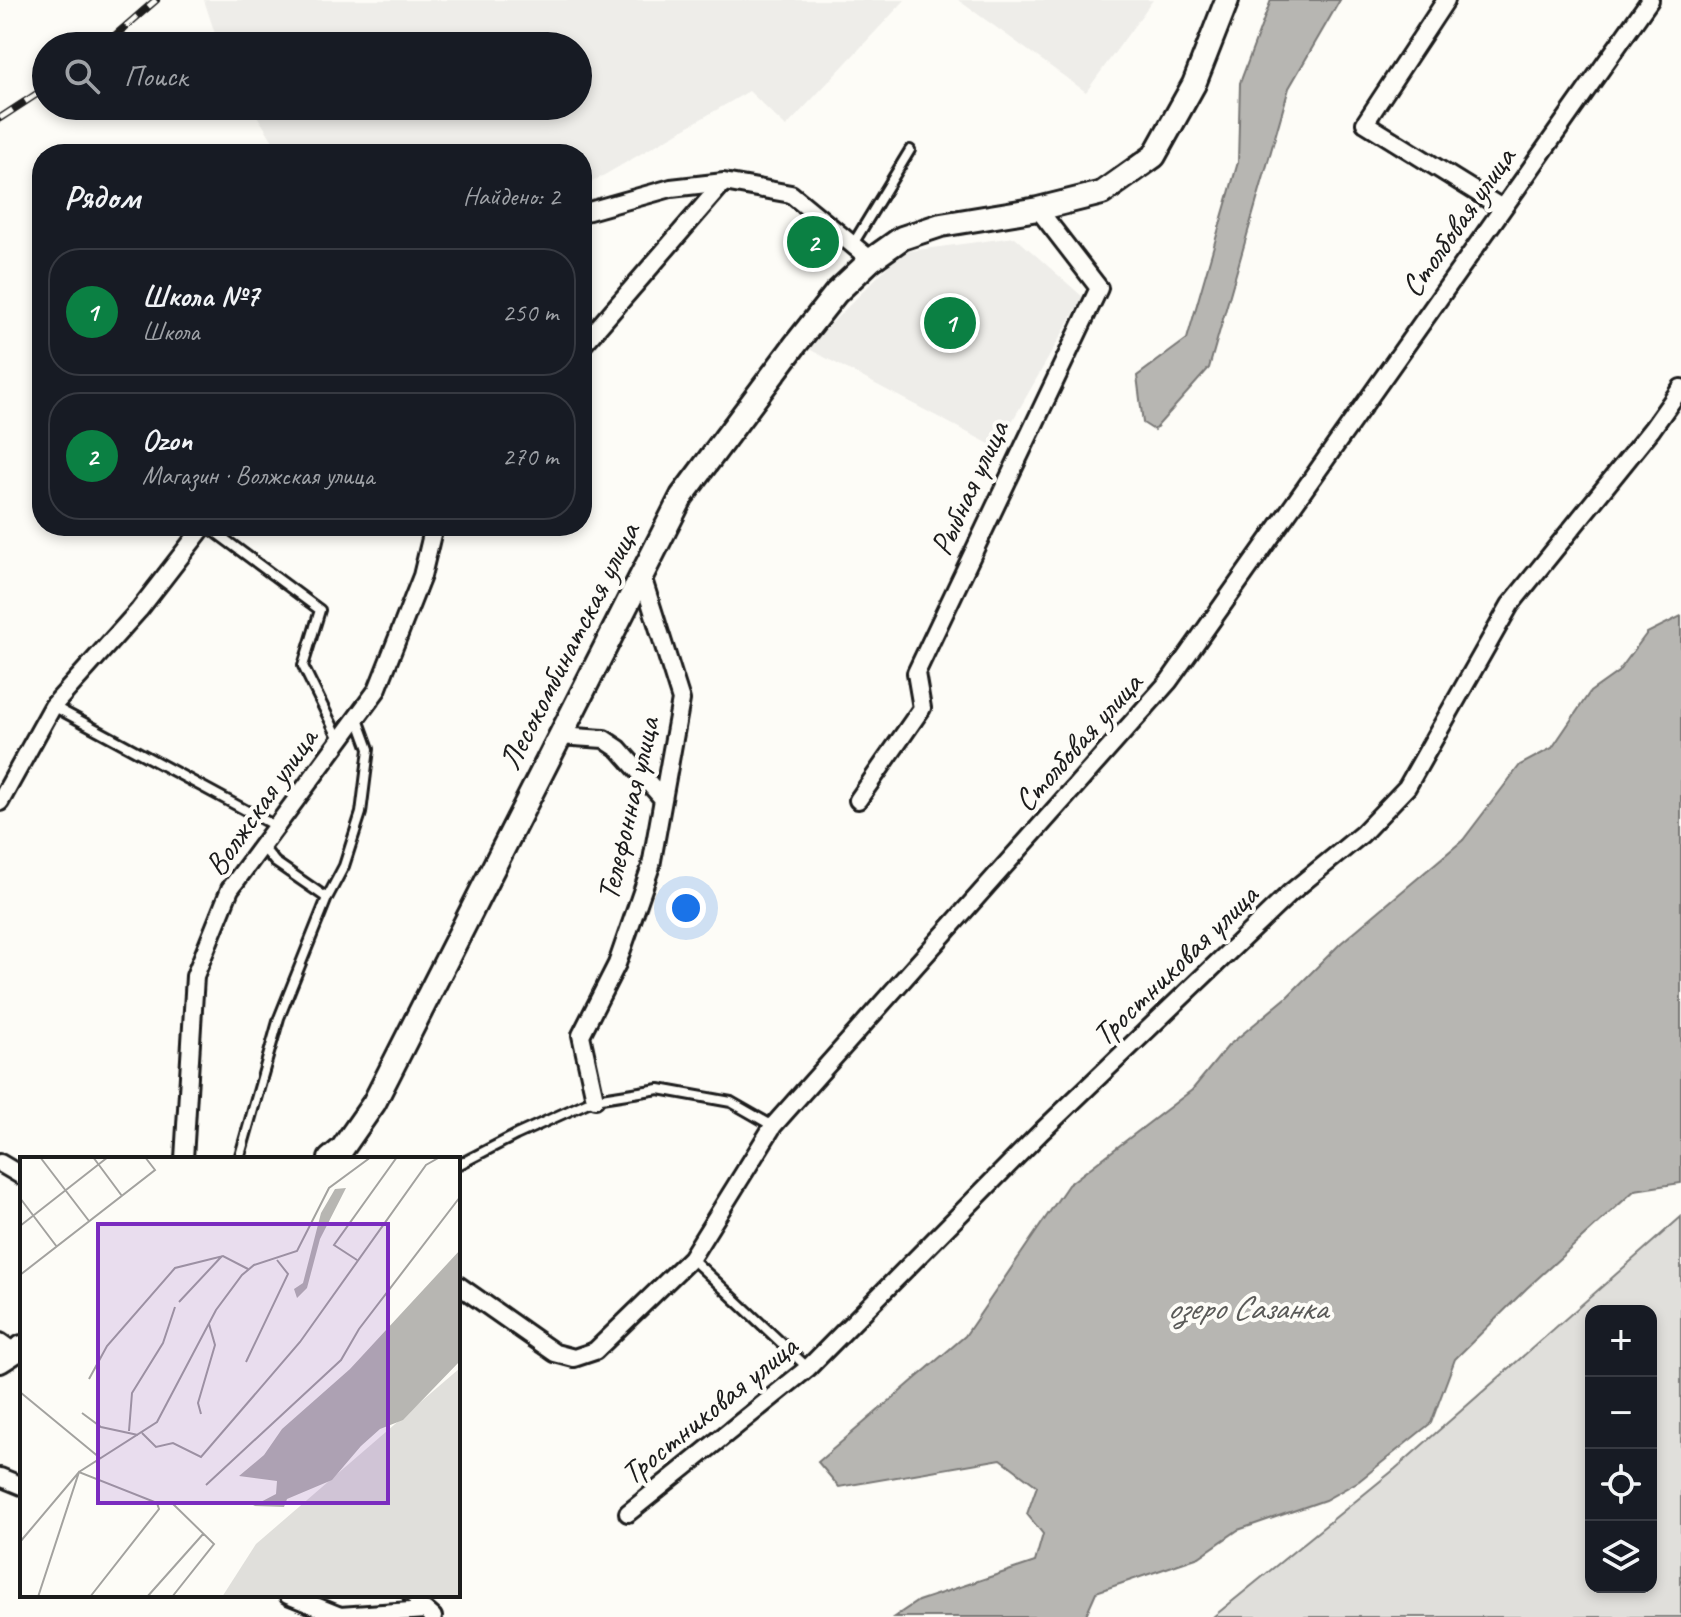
<!DOCTYPE html>
<html lang="ru">
<head>
<meta charset="utf-8">
<style>
  body { margin:0; font-family:Caveat,sans-serif; background:#20242c; color:#f1f3f6 }
  .controls { position:absolute; right:24px; bottom:24px; display:grid; overflow:hidden; border-radius:16px; box-shadow:0 4px 12px #0003 }
  .controls button { width:72px; height:72px; display:grid; place-items:center; padding:0; border:0; border-bottom:2px solid #363941; background:#171b24; color:#f1f3f6; font:40px sans-serif }
  .you { position:absolute; left:686px; top:908px; width:28px; height:28px; margin:-20px; border:6px solid #fff; border-radius:50%; background:#1a73e8; box-shadow:0 0 0 12px #1a73e833 }
  .badge { display:grid; place-items:center; width:52px; height:52px; border-radius:50%; background:#0b8043; color:#fff; font-size:26px; font-weight:700 }
  .pin { position:absolute; translate:-50% -50%; border:4px solid #fff; box-shadow:0 2px 8px #0006 }
  .list { margin:0; padding:0; list-style:none }
  h2 { display:flex; justify-content:space-between; align-items:center; height:104px; margin:0; padding:0 32px; font-size:34px }
  h2 small { font-size:26px; font-weight:400; color:#9ea1a6 }
  .list li { display:grid; grid-template-columns:52px 1fr auto; gap:24px; align-items:center; box-sizing:border-box; height:128px; margin:0 16px 16px; padding:0 16px; border:2px solid #363941; border-radius:32px }
  .list b { display:block; font-size:30px; white-space:nowrap }
  .list p { margin:0; font-size:26px; white-space:nowrap; color:#9ea1a6 }
  .list em { font-size:26px; font-style:normal; color:#9ea1a6 }
  .icon { flex:none; width:44px; height:44px; fill:none; stroke:currentColor; stroke-width:2; stroke-linecap:round; stroke-linejoin:round }
  .map { position:relative; flex:none; width:1681px; height:1617px; overflow:hidden }
  .search { position:absolute; background:#171b24; box-shadow:0 4px 12px #0003; left:32px; top:32px; width:560px; height:88px; display:flex; align-items:center; gap:20px; box-sizing:border-box; padding:0 28px; border-radius:44px; color:#9ea1a6; font-size:30px }
  .panel { position:absolute; background:#171b24; box-shadow:0 4px 12px #0003; left:32px; top:144px; width:560px; height:392px; border-radius:32px }
  .map>svg:first-child { display:block }
  .built { fill:#eeede9 }
  .green { fill:#e0dfdb; stroke:#7e7e7c; stroke-width:2; fill-rule:evenodd }
  .water { fill:#b7b6b2; stroke:#797876; stroke-width:2 }
  .lines { fill:none; stroke-linecap:round; stroke-linejoin:round }
  .lane-casing { stroke:#1c1c1c; stroke-width:14 }
  .street-casing { stroke:#1c1c1c; stroke-width:22 }
  .secondary-casing { stroke:#1c1c1c; stroke-width:28 }
  .lane { stroke:#fdfcf7; stroke-width:8 }
  .street { stroke:#fdfcf7; stroke-width:16 }
  .secondary { stroke:#fdfcf7; stroke-width:22 }
  .rail-casing { stroke:#1c1c1c; stroke-width:8 }
  .rail { stroke:#fdfcf7; stroke-width:5; stroke-dasharray:15; stroke-linecap:butt }
  .labels { text-anchor:middle; dominant-baseline:central; stroke-width:8; stroke-linejoin:round; paint-order:stroke }
  .street-label { font-size:32px; fill:#1c1c1c; stroke:#fdfcf7 }
  .water-label { font-size:34px; font-style:italic; fill:#5a5a58; stroke:#fdfcf7 }
  .inset-road { fill:none; stroke:#a3a29f; stroke-width:2 }
  .view { fill:#7b2cbf; fill-opacity:0.15; stroke:#7b2cbf; stroke-width:4 }
  .inset-edge { fill:none; stroke:#1c1c1c; stroke-width:4 }
</style>
</head>
<body>
<div class="map">
<svg width="1681" height="1617" viewBox="0 0 1681 1617">
  <rect width="100%" height="100%" fill="#fdfcf7"/>
  <filter id="ink" filterUnits="userSpaceOnUse"><feTurbulence type="fractalNoise" baseFrequency=".0125" numOctaves="2"/><feDisplacementMap in="SourceGraphic" scale="16" xChannelSelector="R" yChannelSelector="G"/><feConvolveMatrix kernelMatrix="1 2 1 2 8 2 1 2 1" color-interpolation-filters="sRGB"/></filter>
  <g filter="url(#ink)">
    <path class="built" d="M 204,0 L 905,0 L 786,127 L 749,91 L 582,188 L 582,154 L 281,154 L 251,106 L 578,106 L 578,46 L 219,46 Z
      M 958,0 L 1153,0 L 1086,92 Z
      M 1015,237 L 1083,297 L 997,448 L 807,348 L 902,252 Z"/>
    <path class="green" d="M 1681,1217 L 1681,1617 L 1213,1617 L 1395,1469 ZM 1591,1311 L 1651,1311 L 1651,1587 L 1591,1587 Z"/>
    <path class="water" d="M 1271,0 L 1340,0 L 1289,88 L 1209,368 L 1154,430 L 1143,423 L 1137,376 L 1187,339 L 1238,162 L 1240,83 Z
      M 1681,616 L 1681,1183 L 1635,1190 L 1527,1288 L 1455,1359 L 1431,1423 L 1359,1481 L 1325,1500 L 1238,1530 L 1199,1557 L 1096,1592 L 1085,1617 L 894,1617 L 918,1601 L 1035,1562 L 1043,1534 L 1027,1514 L 1037,1486 L 1001,1459 L 839,1487 L 818,1462 L 965,1336 L 1068,1185 L 1192,1090 L 1228,1046 L 1286,998 L 1341,943 L 1463,840 L 1520,765 L 1552,748 L 1590,692 L 1618,672 L 1647,633 Z"/>
    <g class="lines">
      <g class="lane-casing">
        <path id="lane" d="M 853,244 L 910,150
          M 207,526 L 320,610 L 303,666 L 339,739
          M 53,706 L 275,826
          M 327,898 L 344,866 L 361,813 L 369,749 L 357,716
          M 239,1159 L 279,1018 L 327,898 L 275,862 L 262,846
          M 458,1165 L 516,1135 L 595,1099 L 659,1089 L 731,1102 L 773,1126
          M 691,1258 L 808,1368
          M 407,1595 L 424,1609"/>
      </g>
      <g class="street-casing">
        <path id="street" d="M 1446,0 L 1365,123 L 1502,208
          M 582,213 L 671,188 L 724,182 L 791,194 L 871,260
          M 582,346 L 724,182
          M 559,736 L 604,739 L 619,749 L 663,799
          M 858,800 L 922,708 L 916,673 L 1099,288 L 1038,209
          M 0,802 L 53,706 L 139,610 L 204,526
          M 595,1099 L 581,1035 L 617,964 L 651,866 L 681,700 L 641,573
          M 184,1159 L 195,976 L 230,889 L 377,690 L 422,576 L 434,526
          M 0,1163 L 22,1176
          M 458,1285 L 555,1353 L 574,1358 L 595,1351 L 691,1258 L 773,1126 L 1169,681 L 1650,0
          M 0,1342 L 14,1352
          M 0,1477 L 22,1486
          M 628,1513 L 808,1368 L 1042,1131 L 1290,893 L 1362,834 L 1407,787 L 1510,605 L 1652,429 L 1681,388
          M 288,1595 L 340,1616 L 425,1610 L 433,1617"/>
      </g>
      <g class="secondary-casing">
        <path id="secondary" d="M 330,1159 L 342,1149 L 374,1103 L 682,496 L 795,345 L 836,293 L 871,260 L 902,238 L 941,225 L 1038,209 L 1102,193 L 1154,156 L 1194,84 L 1227,0
          M 0,1361 L 22,1347"/>
      </g>
      <use href="#lane" class="lane"/>
      <use href="#street" class="street"/>
      <use href="#secondary" class="secondary"/>
      <g class="rail-casing">
        <path id="rail" d="M 103,46 L 156,0
          M 0,118 L 46,88"/>
      </g>
      <use href="#rail" class="rail"/>
    </g>
  </g>
  <g class="labels">
    <g class="street-label">
      <text transform="translate(1458 222) rotate(-55)">Столбовая улица</text>
      <text transform="translate(969 488) rotate(-65)">Рыбная улица</text>
      <text transform="translate(569 646) rotate(-63)">Лесокомбинатская улица</text>
      <text transform="translate(1078 742) rotate(-48)">Столбовая улица</text>
      <text transform="translate(261 802) rotate(-55)">Волжская улица</text>
      <text transform="translate(628 809) rotate(-77)">Телефонная улица</text>
      <text transform="translate(1175 965) rotate(-44)">Тростниковая улица</text>
      <text transform="translate(709 1410) rotate(-39)">Тростниковая улица</text>
    </g>
    <g class="water-label">
      <text x="1247" y="1307">озеро Сазанка</text>
    </g>
  </g>
  <g transform="translate(20 1157)">
    <rect width="440" height="440" fill="#fdfcf7"/>
    <path d="M 440,211 L 440,440 L 202,440 L 236,387 Z" fill="#e0dfdb"/>
    <path d="M 326,31 L 300,82 L 287,131 L 277,141 L 274,132 L 283,126 L 301,56 L 315,32 ZM 440,93 L 440,204 L 383,263 L 360,272 L 341,289 L 312,323 L 267,342 L 264,350 L 233,349 L 256,337 L 257,324 L 219,319 L 244,298 L 262,272 L 330,212 Z" fill="#b7b6b2"/>
    <path class="inset-road" d="M 20,0 L 69,64M 73,0 L 102,39M 0,41 L 37,90M 0,69 L 88,0M 337,103 L 314,88 L 377,0M 0,118 L 135,13 L 125,0M 159,145 L 202,99M 226,205 L 268,117 L 257,103M 69,222 L 87,189 L 155,111 L 203,99 L 228,112M 0,235 L 80,301M 62,256 L 81,270 L 118,278M 181,257 L 178,246 L 195,188 L 189,167M 109,274 L 112,236 L 143,186 L 155,150M 122,276 L 136,290 L 153,286 L 181,300 L 280,185 L 406,8 L 420,0M 186,328 L 321,203 L 339,172 L 440,40M 0,385 L 59,315 L 137,265 L 196,153 L 222,118 L 234,108 L 277,94 L 309,31 L 351,0M 18,440 L 59,315 L 137,346 L 151,345 L 194,387 L 152,440M 70,440 L 139,352 L 137,346M 127,440 L 184,376"/>
    <path class="view" d="M 78,67 L 368,67 L 368,346 L 78,346 Z"/>
    <rect width="440" height="440" class="inset-edge"/>
  </g>
</svg>
<div class="controls">
<button>+</button>
<button>−</button>
<button><svg class="icon" aria-label="locate" viewBox="0 0 24 24"><circle cx="12" cy="12" r="6"/><path d="M12 2v4M12 18v4M2 12h4M18 12h4"/></svg></button>
<button><svg class="icon" aria-label="layers" viewBox="0 0 24 24"><path d="M12 4l9 5-9 5-9-5zM3 14l9 5 9-5"/></svg></button>
</div>
<div class="you"></div>
<div class="pin badge" style="left:950px;top:323px">1</div>
<div class="pin badge" style="left:813px;top:242px">2</div>
<div class="search"><svg class="icon" aria-label="search" viewBox="0 0 24 24"><circle cx="10" cy="10" r="6"/><path d="M15 15l6 6"/></svg>Поиск</div>
<section class="panel">
<h2>Рядом<small>Найдено: 2</small></h2>
<ul class="list">
<li><span class="badge">1</span><div><b>Школа №7</b><p>Школа</p></div><em>250 m</em></li>
<li><span class="badge">2</span><div><b>Ozon</b><p>Магазин · Волжская улица</p></div><em>270 m</em></li>
</ul>
</section>
</div>
</body>
</html>
